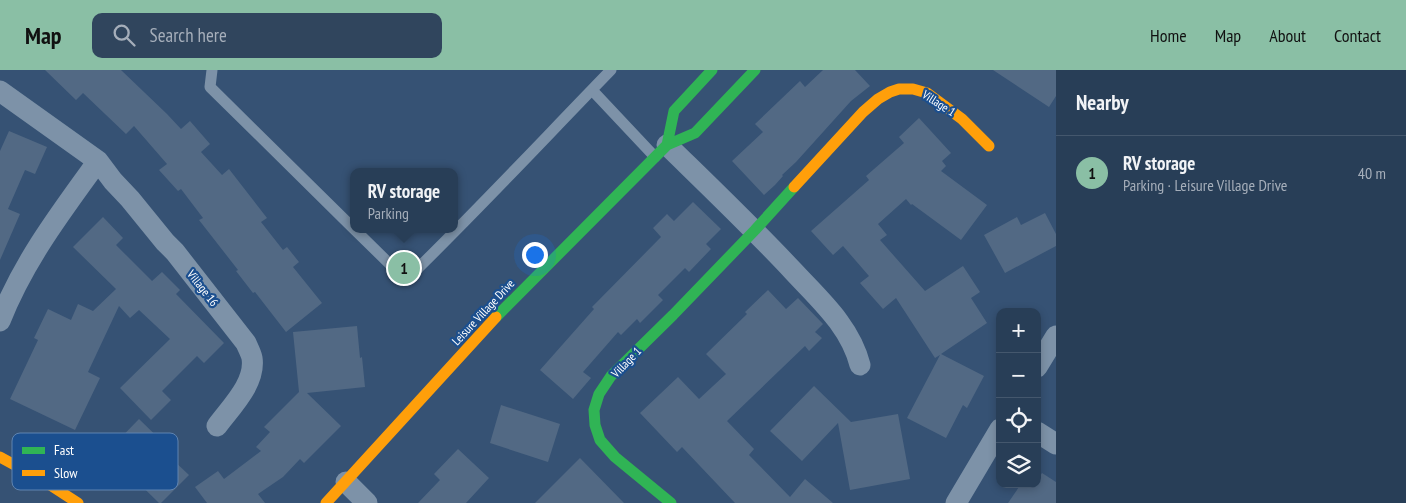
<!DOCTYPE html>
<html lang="en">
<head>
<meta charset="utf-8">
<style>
  body { margin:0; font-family:"PT Sans Narrow",sans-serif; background:#30455d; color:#f1f3f6 }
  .controls { position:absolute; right:15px; bottom:15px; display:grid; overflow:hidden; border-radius:10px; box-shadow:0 2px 8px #0003 }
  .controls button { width:45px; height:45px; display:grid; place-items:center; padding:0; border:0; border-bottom:1px solid #44576d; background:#283e57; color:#f1f3f6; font:25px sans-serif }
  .you { position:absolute; left:534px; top:184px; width:18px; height:18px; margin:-12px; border:4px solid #fff; border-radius:50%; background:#1a73e8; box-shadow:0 0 0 8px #1a73e833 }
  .badge { display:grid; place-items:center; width:32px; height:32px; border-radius:50%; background:#8abfa5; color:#111; font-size:16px; font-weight:700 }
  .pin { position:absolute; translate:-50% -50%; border:2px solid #fff; box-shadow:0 1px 5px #0006 }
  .popup { position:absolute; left:350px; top:98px; width:108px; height:65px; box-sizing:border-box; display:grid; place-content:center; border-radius:10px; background:#283e57; filter:drop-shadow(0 1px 4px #0005); font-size:16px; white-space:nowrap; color:#a5aeba }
  .popup b { font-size:19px; color:#f1f3f6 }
  .popup::after { content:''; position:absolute; left:50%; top:100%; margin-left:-10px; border:10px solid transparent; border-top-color:#283e57 }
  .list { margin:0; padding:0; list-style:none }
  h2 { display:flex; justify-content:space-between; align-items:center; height:65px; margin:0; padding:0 20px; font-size:21px }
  h2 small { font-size:16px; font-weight:400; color:#a5aeba }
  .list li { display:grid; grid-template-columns:32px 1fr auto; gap:15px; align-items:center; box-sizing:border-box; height:75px; padding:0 20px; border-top:1px solid #44576d }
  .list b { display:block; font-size:19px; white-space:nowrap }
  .list p { margin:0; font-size:16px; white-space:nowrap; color:#a5aeba }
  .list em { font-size:16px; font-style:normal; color:#a5aeba }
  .icon { flex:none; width:28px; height:28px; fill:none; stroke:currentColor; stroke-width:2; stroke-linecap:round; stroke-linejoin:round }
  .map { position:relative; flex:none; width:1056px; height:433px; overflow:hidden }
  header { display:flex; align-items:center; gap:30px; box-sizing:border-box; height:70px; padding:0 25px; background:#8abfa5; color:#111 }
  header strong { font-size:24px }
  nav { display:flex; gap:28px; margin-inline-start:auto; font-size:18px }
  .search { width:350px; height:45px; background:#30455d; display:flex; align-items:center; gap:12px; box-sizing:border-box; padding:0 18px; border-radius:10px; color:#a5aeba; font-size:19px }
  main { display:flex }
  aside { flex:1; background:#283e57 }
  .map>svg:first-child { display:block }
  .building { fill:#526984 }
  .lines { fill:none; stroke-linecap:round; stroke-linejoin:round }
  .lane { stroke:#7d92a8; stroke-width:11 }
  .street { stroke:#7d92a8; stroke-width:21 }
  .fast { stroke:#30b455; stroke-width:11 }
  .slow { stroke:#ff9f0a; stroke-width:11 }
  .labels { text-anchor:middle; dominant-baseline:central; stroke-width:4.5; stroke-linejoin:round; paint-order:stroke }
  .street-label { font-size:12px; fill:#fff; stroke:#1b4f8f }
  .key { fill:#1b4f8f; stroke:#5f84b1; stroke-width:1 }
  .key-label { font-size:14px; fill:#fff }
</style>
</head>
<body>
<header>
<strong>Map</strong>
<div class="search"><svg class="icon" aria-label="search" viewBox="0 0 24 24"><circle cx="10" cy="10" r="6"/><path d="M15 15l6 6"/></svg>Search here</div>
<nav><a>Home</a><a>Map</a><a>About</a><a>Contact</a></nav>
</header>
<main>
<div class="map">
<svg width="1056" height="433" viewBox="0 0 1056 433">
  <rect width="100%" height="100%" fill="#365274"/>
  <path class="building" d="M 45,0 L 121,0 L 167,44 L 181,59 L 190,51 L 210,74 L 201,82 L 222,105 L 229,99 L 267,148 L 261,152 L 283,180 L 287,177 L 299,192 L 293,197 L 322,233 L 286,262 L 255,222 L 253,223 L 236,201 L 238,200 L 199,150 L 203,148 L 181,119 L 178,121 L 159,100 L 167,94 L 134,56 L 126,64 L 83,23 L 76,30 Z
    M 823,0 L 855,0 L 870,16 L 851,31 L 796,92 L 782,105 L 783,106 L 775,115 L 764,125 L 732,91 L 763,62 L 755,54 L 800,11 L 805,17 Z
    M 993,0 L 1056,0 L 1056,26 L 1049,37 Z
    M 919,48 L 951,83 L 942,91 L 946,96 L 941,101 L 987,135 L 961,170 L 912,134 L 911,135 L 906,129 L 878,154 L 887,165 L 880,170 L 925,221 L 963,196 L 980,222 L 971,228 L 987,253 L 941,284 L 984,306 L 967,338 L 963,335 L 946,368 L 907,348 L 940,285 L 935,288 L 896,228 L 883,239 L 860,213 L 869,206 L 843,176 L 833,185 L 811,161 L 869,110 L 866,106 L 904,73 L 899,67 Z
    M 9,61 L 47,77 L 35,104 L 25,100 L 8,139 L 20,144 L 0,190 L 0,81 Z
    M 693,132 L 721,159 L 706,174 L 711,179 L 689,202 L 685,198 L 658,225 L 663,230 L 640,253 L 637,249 L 621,265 L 618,262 L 583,302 L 591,308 L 573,329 L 540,300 L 594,239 L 592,237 L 661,167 L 653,158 L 667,144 L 674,151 Z
    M 1045,143 L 1056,164 L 1056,176 L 1005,203 L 984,165 L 1017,147 L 1021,155 Z
    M 103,147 L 123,168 L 116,175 L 152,211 L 162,202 L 180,220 L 176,224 L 224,273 L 204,293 L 197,286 L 162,321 L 171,330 L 151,350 L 120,318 L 170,269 L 139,240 L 130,248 L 119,236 L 88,302 L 100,308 L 75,360 L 10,329 L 38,270 L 34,268 L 48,239 L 71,250 L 78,234 L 93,241 L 116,219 L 73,177 Z
    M 768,220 L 786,239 L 798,228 L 823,254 L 815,262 L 822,268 L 809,281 L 805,276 L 727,351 L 754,379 L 749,385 L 790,427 L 805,409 L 833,433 L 735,433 L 682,377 L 677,382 L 640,343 L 678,307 L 699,329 L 726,304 L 706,284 L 747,244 L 745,242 Z
    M 357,256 L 360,288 L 362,287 L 365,317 L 307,323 L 341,356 L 304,393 L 300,389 L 283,407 L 258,424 L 265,433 L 207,433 L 195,417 L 218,401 L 224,409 L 261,381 L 256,377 L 270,362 L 264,357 L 299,322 L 293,262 Z
    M 814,316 L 851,352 L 898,344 L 910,409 L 850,420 L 838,353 L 802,391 L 770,361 Z
    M 501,335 L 560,354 L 548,392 L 490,373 Z
    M 139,349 L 176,385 L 172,389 L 189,405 L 161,433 L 159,433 L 107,382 Z
    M 458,379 L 489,408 L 466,433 L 418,433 L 440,410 L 434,404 Z
    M 580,388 L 624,433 L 535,433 Z
    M 1042,403 L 1056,412 L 1056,433 L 1008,433 L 1021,414 L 1037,414 L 1037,410 Z"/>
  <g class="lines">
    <path class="lane" d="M 212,0 L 210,17 L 354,159
      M 592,20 L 655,87
      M 354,159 L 406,210 C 476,142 543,70 611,0"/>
    <path class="street" d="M 0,21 L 98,91 L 113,111 L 130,129 L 165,172 L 175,182 L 246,273 C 248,278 251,283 252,288 C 256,313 231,337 217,356
      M 667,75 C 710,117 753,158 794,202 C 820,230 850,256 860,295
      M 0,251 C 23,192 61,142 98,91
      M 1037,297 L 1056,266
      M 1037,362 L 1056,374
      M 346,412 L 367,433
      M 956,433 L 1000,359"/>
    <path class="fast" d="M 667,75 L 674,41 L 712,0
      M 496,247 L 667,75 L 695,63 L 755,0
      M 671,433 L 615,387 L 600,370 L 595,355 L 594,340 L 599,324 L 611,306 L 673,245 L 755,160 L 794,117"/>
    <path class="slow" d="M 794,117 L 863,42 L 878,29 L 890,22 L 899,19 L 913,19 L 927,23 L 962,49 L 989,76
      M 0,387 L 44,411 L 78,433
      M 326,433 L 496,247"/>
  </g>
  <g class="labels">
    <g class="street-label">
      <text transform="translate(939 33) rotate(33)">Village 1</text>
      <text transform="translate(203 218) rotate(52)">Village 16</text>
      <text transform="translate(483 242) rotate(-47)">Leisure Village Drive</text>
      <text transform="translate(626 292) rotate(-46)">Village 1</text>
    </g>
  </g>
  <rect x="12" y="363" width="166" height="57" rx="8" class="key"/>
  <rect x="22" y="377" width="23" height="7" fill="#30b455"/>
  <rect x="22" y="400" width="23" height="6" fill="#ff9f0a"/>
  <g class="key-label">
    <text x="54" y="385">Fast</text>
    <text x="54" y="408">Slow</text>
  </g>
</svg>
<div class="controls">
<button>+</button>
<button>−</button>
<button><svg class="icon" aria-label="locate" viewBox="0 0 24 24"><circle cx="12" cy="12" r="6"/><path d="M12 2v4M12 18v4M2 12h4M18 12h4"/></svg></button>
<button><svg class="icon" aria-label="layers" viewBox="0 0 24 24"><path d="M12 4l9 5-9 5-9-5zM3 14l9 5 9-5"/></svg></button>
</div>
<div class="you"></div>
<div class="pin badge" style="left:404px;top:198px">1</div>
<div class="popup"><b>RV storage</b>Parking</div>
</div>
<aside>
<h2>Nearby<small></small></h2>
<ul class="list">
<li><span class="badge">1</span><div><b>RV storage</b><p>Parking · Leisure Village Drive</p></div><em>40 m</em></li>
</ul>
</aside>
</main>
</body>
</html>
